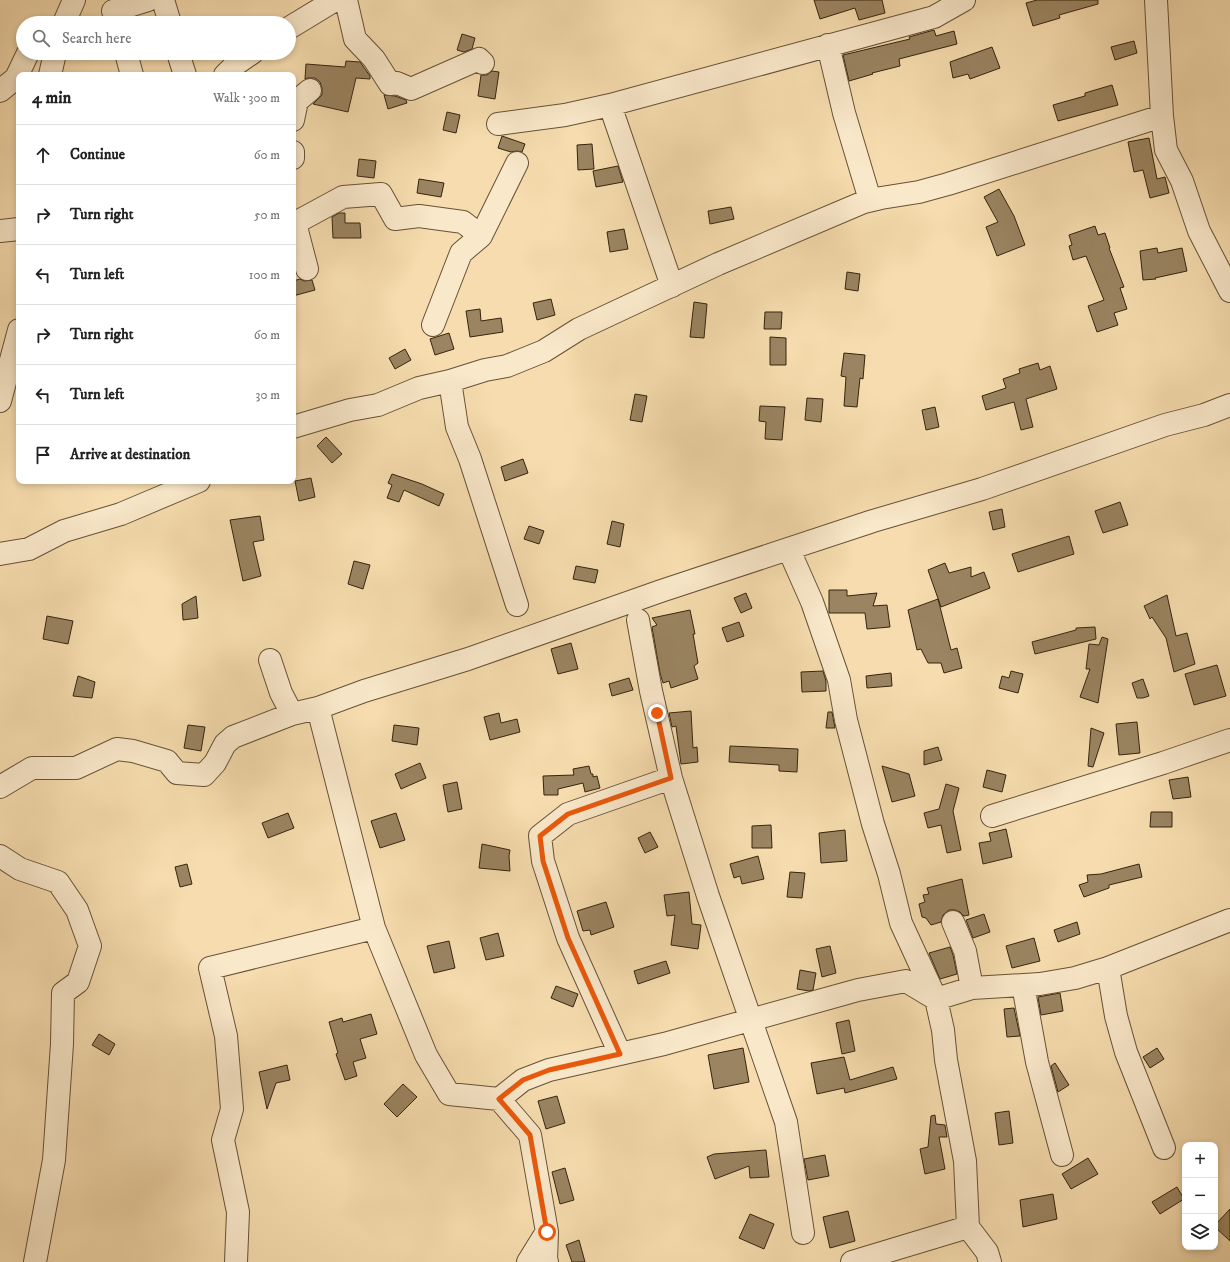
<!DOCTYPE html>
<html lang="en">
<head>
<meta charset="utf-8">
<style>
  body { margin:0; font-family:"IM FELL DW Pica",serif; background:#f6f6f6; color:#222 }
  .controls { position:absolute; right:12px; bottom:12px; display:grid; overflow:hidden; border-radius:8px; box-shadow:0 2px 6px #0003 }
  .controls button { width:36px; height:36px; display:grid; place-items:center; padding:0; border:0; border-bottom:1px solid #e0e0e0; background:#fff; color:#222; font:20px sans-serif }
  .stop { position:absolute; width:12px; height:12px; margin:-9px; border:3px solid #ea580c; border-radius:50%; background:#fff }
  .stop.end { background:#ea580c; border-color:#fff; box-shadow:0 1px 4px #0008 }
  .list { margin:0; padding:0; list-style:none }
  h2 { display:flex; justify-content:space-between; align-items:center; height:52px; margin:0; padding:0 16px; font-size:17px }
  h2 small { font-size:13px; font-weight:400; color:#767676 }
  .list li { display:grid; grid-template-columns:26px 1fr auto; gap:12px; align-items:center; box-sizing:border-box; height:60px; padding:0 16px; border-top:1px solid #e0e0e0 }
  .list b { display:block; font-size:15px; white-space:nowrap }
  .list em { font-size:13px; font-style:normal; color:#767676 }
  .icon { flex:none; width:22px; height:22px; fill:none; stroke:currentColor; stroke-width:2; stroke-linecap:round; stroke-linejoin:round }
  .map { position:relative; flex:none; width:1230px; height:1262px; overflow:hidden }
  .search { position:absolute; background:#fff; box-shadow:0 2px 6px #0003; left:16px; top:16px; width:280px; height:44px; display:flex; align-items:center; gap:10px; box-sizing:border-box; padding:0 14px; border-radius:22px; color:#767676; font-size:15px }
  .panel { position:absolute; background:#fff; box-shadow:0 2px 6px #0003; left:16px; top:72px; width:280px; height:412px; border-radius:8px }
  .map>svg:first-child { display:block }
  .building { fill:#9a8461; stroke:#36240e }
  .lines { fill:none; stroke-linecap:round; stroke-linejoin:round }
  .minor-casing { stroke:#665236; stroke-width:24 }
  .minor { stroke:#f9e8ca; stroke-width:22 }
  .route { stroke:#ea580c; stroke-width:5 }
</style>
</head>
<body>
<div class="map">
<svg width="1230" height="1262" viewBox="0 0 1230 1262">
  <rect width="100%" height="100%" fill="#f6dcae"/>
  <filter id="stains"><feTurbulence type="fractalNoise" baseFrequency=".005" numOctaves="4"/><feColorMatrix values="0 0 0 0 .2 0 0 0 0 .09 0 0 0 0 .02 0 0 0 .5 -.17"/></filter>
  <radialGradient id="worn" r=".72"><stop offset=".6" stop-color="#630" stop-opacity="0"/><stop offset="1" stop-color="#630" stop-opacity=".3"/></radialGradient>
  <path class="building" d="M 814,0 L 882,0 L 885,13 L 859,20 L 855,8 L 820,19 Z
    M 1037,0 L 1098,0 L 1098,4 L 1059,15 L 1060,18 L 1033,26 L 1026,3 Z
    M 934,30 L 936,36 L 954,31 L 957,44 L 899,59 L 900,66 L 872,73 L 873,74 L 849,81 L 843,55 L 910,39 L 909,37 Z
    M 462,34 L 475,38 L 472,49 L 464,52 L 457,50 Z
    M 1134,41 L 1137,53 L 1115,60 L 1111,47 Z
    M 992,47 L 1000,68 L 970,79 L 968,74 L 953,78 L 950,62 Z
    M 346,61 L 360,62 L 370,76 L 370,79 L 356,78 L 348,112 L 313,104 L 322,95 L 322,88 L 320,82 L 315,78 L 308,78 L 305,79 L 306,64 L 345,67 Z
    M 492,71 L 499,72 L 495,99 L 478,96 L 481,75 L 487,75 Z
    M 1112,85 L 1118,105 L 1058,121 L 1053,105 L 1085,96 L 1085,93 Z
    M 384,95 L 395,96 L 406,100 L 407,103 L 388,109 Z
    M 447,112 L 460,115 L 456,133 L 443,130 Z
    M 502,136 L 525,144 L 522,152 L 517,151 L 511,152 L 498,148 Z
    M 1149,138 L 1157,179 L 1165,177 L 1169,193 L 1150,198 L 1143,170 L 1134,172 L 1128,142 Z
    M 592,144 L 594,169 L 578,170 L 577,145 Z
    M 359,159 L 376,161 L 374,178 L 357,176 Z
    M 618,166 L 623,182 L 596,187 L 593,171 Z
    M 419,179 L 444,183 L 441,197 L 417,193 Z
    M 999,189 L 1014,216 L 1025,245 L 997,256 L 986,227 L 998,222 L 984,197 Z
    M 731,207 L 734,219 L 710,224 L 708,211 Z
    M 339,213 L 345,213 L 345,223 L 360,223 L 361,238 L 333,238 L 332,217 Z
    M 1095,226 L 1098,235 L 1105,233 L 1110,248 L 1109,248 L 1124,287 L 1120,288 L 1127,309 L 1114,313 L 1118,325 L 1097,332 L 1088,306 L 1104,300 L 1086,256 L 1073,260 L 1069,246 L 1072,245 L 1069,235 Z
    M 624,229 L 628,249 L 610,252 L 607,232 Z
    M 1157,248 L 1158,253 L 1182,248 L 1187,271 L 1155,278 L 1156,279 L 1143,280 L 1140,251 Z
    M 847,272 L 860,274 L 858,291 L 845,289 Z
    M 300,279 L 304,281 L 312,280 L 315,290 L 293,296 L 293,281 Z
    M 551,299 L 555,315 L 537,320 L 533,303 Z
    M 694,302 L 707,304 L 704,338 L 690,337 Z
    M 480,309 L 481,321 L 501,318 L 503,332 L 470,337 L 466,311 Z
    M 765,312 L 782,312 L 781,329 L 764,329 Z
    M 449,333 L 454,349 L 435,355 L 430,339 Z
    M 770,337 L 786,338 L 786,365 L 770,365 Z
    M 405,349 L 411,360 L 395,369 L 389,358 Z
    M 844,353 L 865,355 L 863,379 L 860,378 L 857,407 L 844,406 L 846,377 L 841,376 Z
    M 1038,363 L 1040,370 L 1050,366 L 1057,389 L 1026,399 L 1033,427 L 1021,430 L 1014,402 L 986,410 L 982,396 L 1006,388 L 1003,379 L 1020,373 L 1019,369 Z
    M 635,394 L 647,396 L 642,422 L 630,420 Z
    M 807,398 L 823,399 L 821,422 L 805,420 Z
    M 760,406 L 785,407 L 782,440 L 765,439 L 766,422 L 759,421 Z
    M 935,407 L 939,427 L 926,430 L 922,410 Z
    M 326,437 L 342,454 L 332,463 L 317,446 Z
    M 523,459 L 528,473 L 505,481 L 501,467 Z
    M 392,474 L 422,484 L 444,494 L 439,506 L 404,490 L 399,502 L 387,498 L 392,485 L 388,483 Z
    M 311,478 L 315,497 L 299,501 L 295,481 Z
    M 1120,502 L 1128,525 L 1103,533 L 1095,511 Z
    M 1002,509 L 1005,527 L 993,530 L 989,512 Z
    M 260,516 L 264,540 L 253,542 L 261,576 L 243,581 L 230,520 Z
    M 612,521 L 624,524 L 620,547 L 607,544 Z
    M 529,526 L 544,531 L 539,544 L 524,539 Z
    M 1069,536 L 1074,554 L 1018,572 L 1012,554 Z
    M 354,561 L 370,565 L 363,589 L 348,584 Z
    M 945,563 L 949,573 L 971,567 L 971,577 L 984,572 L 990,588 L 941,607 L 928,570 Z
    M 576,566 L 598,570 L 595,583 L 573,579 Z
    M 829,590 L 847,590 L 847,596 L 877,593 L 873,606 L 887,605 L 890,627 L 867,629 L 865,613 L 829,613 Z
    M 746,593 L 752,608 L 741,613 L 734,598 Z
    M 1167,595 L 1176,636 L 1187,633 L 1195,664 L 1174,672 L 1166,638 L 1152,617 L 1150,619 L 1144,606 Z
    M 196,596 L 198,618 L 183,620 L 182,604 Z
    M 938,599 L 951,650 L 957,648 L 962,668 L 944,673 L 941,663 L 928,663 L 921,649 L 917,650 L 908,610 Z
    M 690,610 L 695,634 L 693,634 L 698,663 L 694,666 L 698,679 L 671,688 L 669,681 L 663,683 L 660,673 L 652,627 L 657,625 L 652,618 Z
    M 47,616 L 73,621 L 68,644 L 43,639 Z
    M 739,622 L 744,636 L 727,642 L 722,628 Z
    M 1095,627 L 1096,639 L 1035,654 L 1032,642 L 1076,630 L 1076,628 Z
    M 1102,637 L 1108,639 L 1098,703 L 1080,697 L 1090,669 L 1086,669 L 1089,644 L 1099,645 Z
    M 571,643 L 578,669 L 558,674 L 551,649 Z
    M 1217,665 L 1226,696 L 1194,705 L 1185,674 Z
    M 823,671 L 826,681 L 826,691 L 802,692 L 801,672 Z
    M 1011,671 L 1023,674 L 1018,693 L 999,688 L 1002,676 L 1009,678 Z
    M 891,673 L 892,686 L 867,688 L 866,676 Z
    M 78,676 L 95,682 L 92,698 L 73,696 Z
    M 629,678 L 633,690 L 612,696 L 609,684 Z
    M 1143,679 L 1149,696 L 1143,698 L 1137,698 L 1132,683 Z
    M 691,711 L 693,748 L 697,747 L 698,762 L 681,764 L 676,726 L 672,727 L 669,713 Z
    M 828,712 L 832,712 L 835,728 L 826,728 Z
    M 499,713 L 501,723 L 517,719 L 520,732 L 490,740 L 484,717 Z
    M 1137,722 L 1140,753 L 1119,755 L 1116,724 Z
    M 188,725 L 205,727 L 201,751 L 184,748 Z
    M 394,725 L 419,728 L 417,745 L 392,741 Z
    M 1091,728 L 1104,733 L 1093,767 L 1088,766 Z
    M 730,746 L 798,749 L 797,772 L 779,771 L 779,765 L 729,762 Z
    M 938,747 L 942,760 L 924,765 L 924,751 Z
    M 420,763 L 426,778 L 401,789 L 395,774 Z
    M 589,766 L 591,774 L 593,774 L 593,777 L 597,776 L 600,788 L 585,792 L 583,783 L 558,789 L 558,795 L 544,795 L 543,776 L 574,775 L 573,769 Z
    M 882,766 L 909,774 L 915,796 L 892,802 Z
    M 987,770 L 1006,775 L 1002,792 L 983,787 Z
    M 1188,777 L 1191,797 L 1173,799 L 1169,780 Z
    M 457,782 L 462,809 L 448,812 L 443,785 Z
    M 946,784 L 959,788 L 953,811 L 961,850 L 947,853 L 941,825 L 928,828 L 924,813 L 939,809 Z
    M 1151,812 L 1172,812 L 1172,827 L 1150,827 Z
    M 288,813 L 294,828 L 268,838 L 262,823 Z
    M 396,813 L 405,840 L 380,848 L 371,821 Z
    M 771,825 L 772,848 L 752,848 L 752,826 Z
    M 1006,829 L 1012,857 L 983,864 L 979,843 L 991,841 L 989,833 Z
    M 845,830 L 847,861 L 821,863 L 819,833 Z
    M 650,832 L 658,847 L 645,853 L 638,838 Z
    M 482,844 L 510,850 L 509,856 L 510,871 L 479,868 Z
    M 758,856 L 764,879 L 742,884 L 740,876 L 734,878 L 730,864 Z
    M 187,864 L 192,884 L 180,887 L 175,867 Z
    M 1139,864 L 1142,877 L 1109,885 L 1109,888 L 1084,897 L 1079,885 L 1088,882 L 1087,875 L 1101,874 Z
    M 790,872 L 805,873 L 802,898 L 787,897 Z
    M 962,879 L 969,915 L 964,916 L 960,912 L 955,910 L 949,910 L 943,915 L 941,922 L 931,925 L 926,918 L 922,917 L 919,904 L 925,902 L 923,895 L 929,894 L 927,888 Z
    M 689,892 L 692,924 L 701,925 L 698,949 L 671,945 L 675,915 L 667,916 L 664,895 Z
    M 606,902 L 614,927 L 591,935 L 590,930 L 583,931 L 577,911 Z
    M 984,914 L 990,932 L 973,938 L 966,920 Z
    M 1077,922 L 1080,934 L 1058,942 L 1054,930 Z
    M 498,933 L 504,956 L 486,960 L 480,938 Z
    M 1034,938 L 1040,961 L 1012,968 L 1006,946 Z
    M 449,941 L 455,968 L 434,973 L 427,946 Z
    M 830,946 L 836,973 L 822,977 L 816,949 Z
    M 950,947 L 953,955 L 957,974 L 940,979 L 929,953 Z
    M 666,961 L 670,973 L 638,984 L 634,971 Z
    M 800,970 L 816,973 L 813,990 L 809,991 L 797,989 Z
    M 556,986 L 578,994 L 573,1007 L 551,998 Z
    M 1060,993 L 1063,1011 L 1041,1015 L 1038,997 Z
    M 1014,1008 L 1020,1036 L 1007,1037 L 1004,1009 Z
    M 371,1014 L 377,1034 L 360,1039 L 366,1058 L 353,1062 L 357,1076 L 345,1080 L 336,1054 L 338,1053 L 329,1022 L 342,1018 L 343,1022 Z
    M 849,1020 L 855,1051 L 842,1054 L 836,1023 Z
    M 99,1034 L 115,1044 L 109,1055 L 92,1045 Z
    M 743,1048 L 749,1082 L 714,1089 L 708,1055 Z
    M 1157,1048 L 1164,1059 L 1150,1068 L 1143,1057 Z
    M 844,1057 L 850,1080 L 893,1067 L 897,1079 L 845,1093 L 844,1088 L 817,1094 L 811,1063 Z
    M 1055,1063 L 1069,1085 L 1058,1092 L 1051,1066 Z
    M 287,1065 L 290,1080 L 276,1083 L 267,1109 L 259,1072 Z
    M 403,1084 L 417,1097 L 397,1117 L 384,1104 Z
    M 557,1096 L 565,1123 L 546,1129 L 538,1101 Z
    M 1009,1111 L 1013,1143 L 999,1145 L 995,1113 Z
    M 935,1115 L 936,1124 L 945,1125 L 947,1137 L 939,1137 L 945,1169 L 925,1174 L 920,1149 L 928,1147 L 931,1116 Z
    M 766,1150 L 769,1177 L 750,1178 L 749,1166 L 715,1179 L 707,1157 L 714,1154 Z
    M 825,1155 L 829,1176 L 808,1180 L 804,1159 Z
    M 1088,1158 L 1098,1174 L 1071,1189 L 1062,1174 Z
    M 565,1168 L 574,1200 L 560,1204 L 552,1172 Z
    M 1177,1187 L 1184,1199 L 1160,1214 L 1152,1202 Z
    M 1053,1194 L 1057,1219 L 1023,1227 L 1020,1200 Z
    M 1230,1209 L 1230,1241 L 1215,1227 L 1215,1225 Z
    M 848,1211 L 855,1241 L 830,1248 L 823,1217 Z
    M 750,1214 L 774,1224 L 764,1249 L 739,1238 Z
    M 579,1240 L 585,1262 L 572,1262 L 566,1245 Z"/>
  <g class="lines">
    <g class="minor-casing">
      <path id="minor" d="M 163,0 L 170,23
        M 346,0 L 355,39 L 374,59 L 390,84 L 397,83 L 411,89 L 479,59 L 483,63
        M 1156,0 L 1162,116 L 1166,150 L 1182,181 L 1199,231 L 1230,291
        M 113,11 L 148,0
        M 64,23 L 74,0
        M 289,28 L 335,0
        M 828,45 L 844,113 L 870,200
        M 126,53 L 132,75
        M 178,53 L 185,75
        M 50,75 L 55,53
        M 225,75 L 236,64 L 252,53
        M 0,91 L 16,78 L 28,53
        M 610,105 L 672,286
        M 293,120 L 297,101 L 310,90
        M 498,124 L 565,115 L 610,105 L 934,17 L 964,0
        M 293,152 L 293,158
        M 0,231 L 19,229
        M 307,269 L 295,223 L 343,197 L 381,194 L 395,219 L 419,216 L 463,222 L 481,236
        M 433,325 L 461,253 L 481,236 L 517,163
        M 450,381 L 457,427 L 470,459 L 517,605
        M 0,401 L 19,330
        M 293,427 L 350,410 L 378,405 L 419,388 L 450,381 L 485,370 L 507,366 L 544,351 L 579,329 L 718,264 L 864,202 L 881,198 L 919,192 L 948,184 L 1162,116
        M 789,550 L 812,602 L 839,680 L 846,720 L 873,824 L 889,874 L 901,923 L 936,999 L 943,1030 L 946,1060 L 965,1161 L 968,1227 L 987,1252 L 990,1262
        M 0,554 L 29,549 L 64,531 L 121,514 L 199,481
        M 638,620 L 651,691 L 671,778 L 708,896 L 786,1122 L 803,1233
        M 270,660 L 281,693 L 292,714
        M 318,708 L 374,928 L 426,1055 L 449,1094 L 499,1099 L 530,1135 L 547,1232 L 546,1261 L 547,1262
        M 0,787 L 32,768 L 76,768 L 117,749 L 133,751 L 167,761 L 177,773 L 204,775 L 215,763 L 225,744 L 233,737 L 292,714 L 318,708 L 364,691 L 468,659 L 661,591 L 873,521 L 982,489 L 1165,425 L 1204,415 L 1230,405
        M 992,816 L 1163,763 L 1230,740
        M 0,856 L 20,869 L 58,882 L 77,910 L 90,946 L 78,982 L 63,993 L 62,1044 L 54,1160 L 35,1262
        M 953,922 L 965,951 L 972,988
        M 1108,968 L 1116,1016 L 1126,1052 L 1164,1148
        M 1023,985 L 1037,1062 L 1062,1155
        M 620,1054 L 568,938 L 543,861 L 540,836 L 568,814 L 671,778
        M 499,1099 L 523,1080 L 549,1070 L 664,1044 L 858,990 L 906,981 L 936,999 L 972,988 L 1040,984 L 1075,978 L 1108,968 L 1230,920
        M 236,1262 L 238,1212 L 223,1140 L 232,1109 L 226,1036 L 210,968 L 374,928
        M 528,1262 L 546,1233
        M 852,1262 L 968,1227"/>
    </g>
    <use href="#minor" class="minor"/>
  </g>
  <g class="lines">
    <path class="route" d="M 547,1232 L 530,1135 L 499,1099 L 523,1080 L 549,1070 L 620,1054 L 568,938 L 543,861 L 540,836 L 568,814 L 671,778 L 657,713"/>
  </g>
  <rect width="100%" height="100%" filter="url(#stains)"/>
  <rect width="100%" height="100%" fill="url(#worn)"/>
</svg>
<div class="controls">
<button>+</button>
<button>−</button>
<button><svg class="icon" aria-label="layers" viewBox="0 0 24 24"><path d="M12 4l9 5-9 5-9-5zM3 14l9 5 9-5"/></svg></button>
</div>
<div class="stop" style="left:547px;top:1232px"></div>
<div class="stop end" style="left:657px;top:713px"></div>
<div class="search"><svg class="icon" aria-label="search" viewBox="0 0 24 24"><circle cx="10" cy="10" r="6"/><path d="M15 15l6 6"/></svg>Search here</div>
<section class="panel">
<h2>4 min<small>Walk · 300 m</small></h2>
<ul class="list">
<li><svg class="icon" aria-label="ahead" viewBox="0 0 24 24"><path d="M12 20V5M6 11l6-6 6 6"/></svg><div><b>Continue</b></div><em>60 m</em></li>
<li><svg class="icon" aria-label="right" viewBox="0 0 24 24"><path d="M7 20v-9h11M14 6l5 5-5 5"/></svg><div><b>Turn right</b></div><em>50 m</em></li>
<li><svg class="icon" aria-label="left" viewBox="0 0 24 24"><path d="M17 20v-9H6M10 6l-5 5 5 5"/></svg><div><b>Turn left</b></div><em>100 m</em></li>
<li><svg class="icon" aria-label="right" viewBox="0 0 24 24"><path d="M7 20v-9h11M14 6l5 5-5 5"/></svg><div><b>Turn right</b></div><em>60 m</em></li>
<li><svg class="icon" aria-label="left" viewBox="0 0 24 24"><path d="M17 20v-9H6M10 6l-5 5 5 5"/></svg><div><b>Turn left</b></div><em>30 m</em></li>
<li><svg class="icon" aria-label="arrive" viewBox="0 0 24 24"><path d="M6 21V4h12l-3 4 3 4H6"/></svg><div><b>Arrive at destination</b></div></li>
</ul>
</section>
</div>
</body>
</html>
